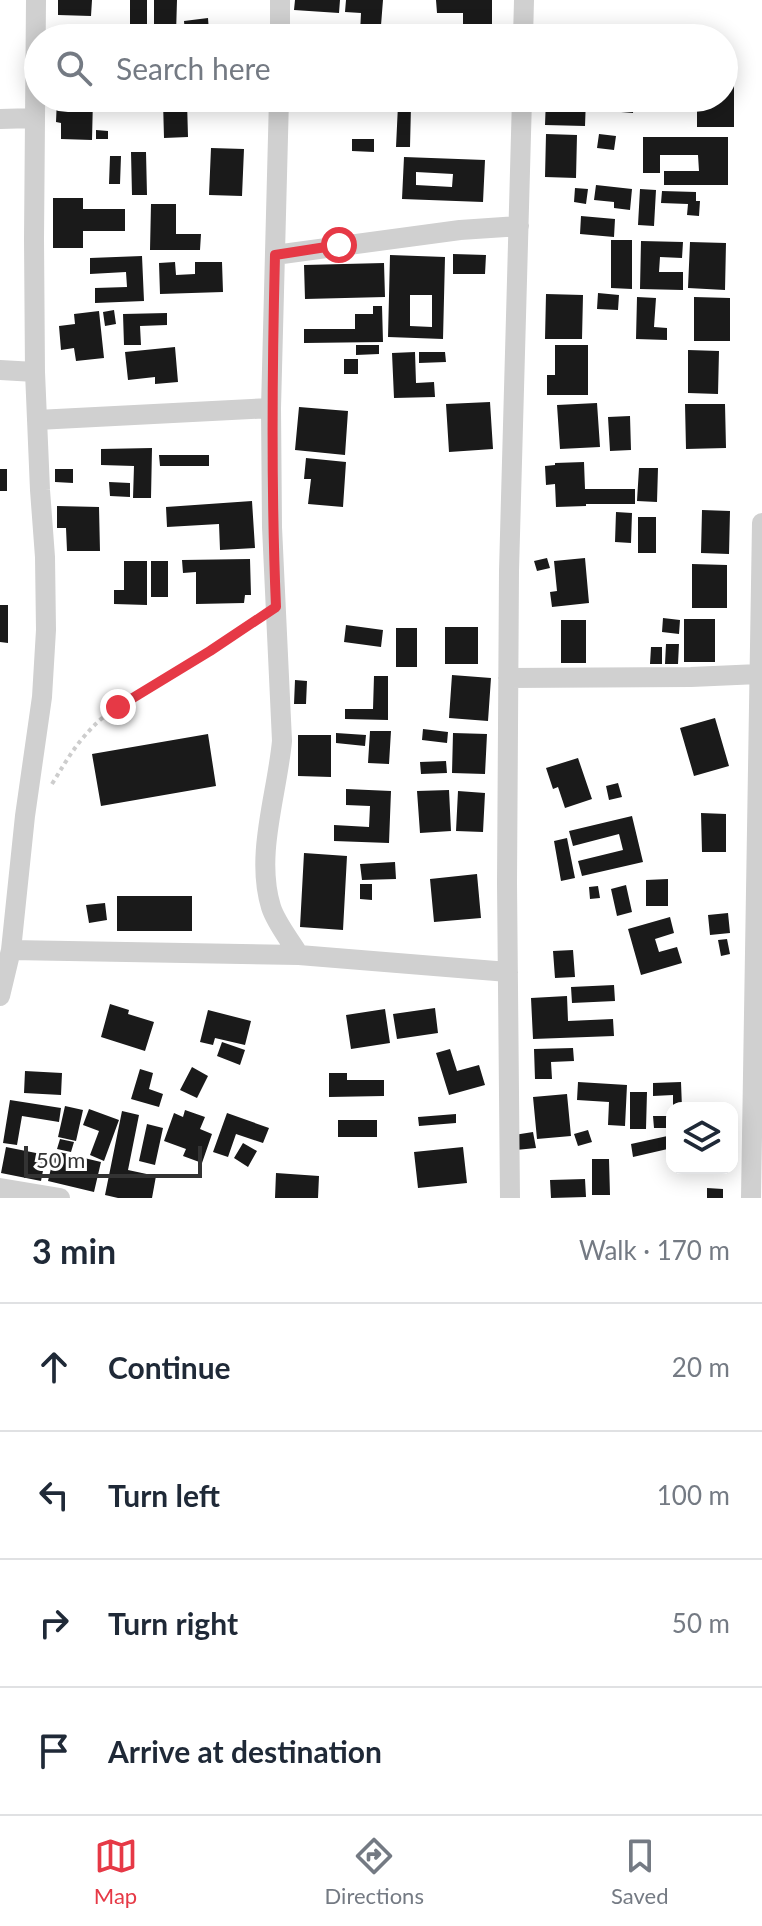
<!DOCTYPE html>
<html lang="en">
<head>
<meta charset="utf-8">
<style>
  body { margin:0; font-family:Lato,sans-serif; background:#f6f6f7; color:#1f2937 }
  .controls { position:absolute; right:24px; bottom:24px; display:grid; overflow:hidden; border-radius:16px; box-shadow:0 4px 20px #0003 }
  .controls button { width:72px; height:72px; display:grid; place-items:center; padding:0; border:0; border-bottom:2px solid #e0e1e3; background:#fff; color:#1f2937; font:40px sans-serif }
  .scale { position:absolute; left:24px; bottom:20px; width:178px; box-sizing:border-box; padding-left:8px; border:4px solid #333; border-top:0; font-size:22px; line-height:28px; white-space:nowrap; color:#333; -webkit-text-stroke:6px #fff; paint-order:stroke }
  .stop { position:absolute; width:24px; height:24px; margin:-18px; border:6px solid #e63946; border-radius:50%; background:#fff }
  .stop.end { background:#e63946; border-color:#fff; box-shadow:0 2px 8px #0008 }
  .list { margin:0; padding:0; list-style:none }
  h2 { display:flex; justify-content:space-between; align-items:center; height:104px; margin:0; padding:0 32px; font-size:34px }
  h2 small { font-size:26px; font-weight:400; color:#747a83 }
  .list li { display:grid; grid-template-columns:52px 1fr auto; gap:24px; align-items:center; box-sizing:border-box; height:128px; padding:0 32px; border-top:2px solid #e0e1e3 }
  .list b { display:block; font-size:30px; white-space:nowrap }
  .list em { font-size:26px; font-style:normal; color:#747a83 }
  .icon { flex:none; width:44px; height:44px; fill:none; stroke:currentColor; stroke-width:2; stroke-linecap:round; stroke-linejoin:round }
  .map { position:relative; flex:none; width:762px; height:1198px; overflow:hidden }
  .search { position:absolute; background:#fff; box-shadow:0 4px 20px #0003; left:24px; right:24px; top:24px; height:88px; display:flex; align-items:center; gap:20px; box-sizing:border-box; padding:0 28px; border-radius:44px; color:#747a83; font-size:30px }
  .sheet { height:616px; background:#fff }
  nav { display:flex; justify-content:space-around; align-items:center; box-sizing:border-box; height:112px; border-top:2px solid #e0e1e3; background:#fff; font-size:22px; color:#747a83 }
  nav a { display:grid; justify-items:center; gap:4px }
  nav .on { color:#e63946 }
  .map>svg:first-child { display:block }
  .building { fill:#1a1a1a; fill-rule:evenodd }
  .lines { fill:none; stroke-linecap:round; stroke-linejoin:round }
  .path { stroke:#cdcdcd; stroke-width:4; stroke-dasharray:4 4; stroke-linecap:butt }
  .minor { stroke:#d0d0d0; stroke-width:20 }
  .route { stroke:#e63946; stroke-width:10 }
</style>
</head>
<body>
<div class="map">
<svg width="762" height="1198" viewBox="0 0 762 1198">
  <rect width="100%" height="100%" fill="#fff"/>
  <path class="building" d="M 58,0 L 92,0 L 91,16 L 58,15 Z
    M 130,0 L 147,0 L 147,25 L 130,25 Z
    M 154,0 L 177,0 L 176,34 L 154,33 Z
    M 295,0 L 340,0 L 339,13 L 294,10 Z
    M 346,0 L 383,0 L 380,38 L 349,38 L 350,32 L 360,33 L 361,13 L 345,12 Z
    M 436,0 L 492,0 L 492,37 L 463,37 L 463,13 L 437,13 Z
    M 208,18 L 209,32 L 185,34 L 184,21 Z
    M 419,24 L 441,24 L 441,38 L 419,38 Z
    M 546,26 L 569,28 L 568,38 L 545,38 Z
    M 724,84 L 734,85 L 734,127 L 697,127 L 697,98 L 724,98 Z
    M 57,98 L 93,98 L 92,140 L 61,139 L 61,123 L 56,122 Z
    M 546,98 L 586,98 L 585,126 L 545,125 Z
    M 622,98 L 634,98 L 633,113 L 621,112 Z
    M 163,101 L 187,101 L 188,137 L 164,138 Z
    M 398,105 L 411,106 L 410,147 L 396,147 Z
    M 96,130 L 108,131 L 108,139 L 96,139 Z
    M 546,134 L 577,135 L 576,178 L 545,177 Z
    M 599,134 L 616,136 L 614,150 L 597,148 Z
    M 643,137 L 728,137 L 728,185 L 664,185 L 664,171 L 699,171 L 698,155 L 660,155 L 660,173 L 643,173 Z
    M 352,139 L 374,139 L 374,152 L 352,151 Z
    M 211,148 L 244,149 L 242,196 L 209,195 Z
    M 131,152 L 146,152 L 147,195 L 132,195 Z
    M 110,156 L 121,156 L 120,184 L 109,184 Z
    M 404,157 L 485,160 L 483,202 L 402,199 ZM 416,172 L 453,174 L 452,187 L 416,185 Z
    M 596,185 L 632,189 L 630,210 L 614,208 L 614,202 L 594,200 Z
    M 575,188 L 588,189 L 586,204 L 574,202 Z
    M 640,189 L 656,190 L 654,226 L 638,225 Z
    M 662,191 L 696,192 L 696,201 L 700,201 L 699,216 L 687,215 L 688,204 L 661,203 Z
    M 53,198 L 83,198 L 83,209 L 125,209 L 125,231 L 83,231 L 83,248 L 53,248 Z
    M 151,204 L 176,204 L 176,234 L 201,234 L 200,250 L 150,250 Z
    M 581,216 L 615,219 L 614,237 L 580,234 Z
    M 611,240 L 632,240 L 632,289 L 611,288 Z
    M 641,241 L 683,242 L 682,258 L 660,257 L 659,272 L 683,272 L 683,290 L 640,289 Z
    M 690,242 L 726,243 L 725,290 L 688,288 Z
    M 453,254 L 486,255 L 485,274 L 453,274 Z
    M 390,255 L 445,257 L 443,339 L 388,337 ZM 410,295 L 432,295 L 432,327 L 410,326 Z
    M 142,256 L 144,301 L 95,303 L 95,288 L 127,287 L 126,272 L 90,274 L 90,258 Z
    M 175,262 L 176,275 L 195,274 L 195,262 L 222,262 L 223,292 L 160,294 L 159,263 Z
    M 384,263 L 385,297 L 305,299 L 304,265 Z
    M 598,293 L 619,295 L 618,310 L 597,309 Z
    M 546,294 L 583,295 L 582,339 L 545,339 Z
    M 637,297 L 656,298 L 654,327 L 667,328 L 667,340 L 636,339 Z
    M 694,297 L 730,298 L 730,341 L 694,341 Z
    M 373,306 L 382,306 L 383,342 L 304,343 L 304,329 L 355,329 L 355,314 L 373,314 Z
    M 114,310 L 116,324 L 105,326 L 103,312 Z
    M 99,311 L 104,358 L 76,361 L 74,348 L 61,350 L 59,326 L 75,324 L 74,314 Z
    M 167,313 L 167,325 L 140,326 L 141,345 L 124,345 L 123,314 Z
    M 356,345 L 379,345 L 379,354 L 356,355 Z
    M 555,345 L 588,345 L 588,395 L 547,395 L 547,375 L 555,375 Z
    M 175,347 L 178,382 L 155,384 L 155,377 L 128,380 L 125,352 Z
    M 688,350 L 719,351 L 718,394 L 688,393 Z
    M 415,352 L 416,383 L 434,382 L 435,397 L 394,398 L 392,353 Z
    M 419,352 L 445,352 L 446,362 L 419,363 Z
    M 344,359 L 358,359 L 358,374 L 344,374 Z
    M 490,402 L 493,449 L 449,452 L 446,404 Z
    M 597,403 L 600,447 L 560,449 L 557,405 Z
    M 685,404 L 725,404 L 726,448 L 686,449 Z
    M 299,407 L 348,411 L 345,455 L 295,450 Z
    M 630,416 L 631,450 L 610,451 L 608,417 Z
    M 152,448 L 151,498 L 133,498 L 134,466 L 101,465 L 101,449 Z
    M 159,455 L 209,455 L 209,466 L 160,466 Z
    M 306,458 L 346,462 L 343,507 L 308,504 L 311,479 L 304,479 Z
    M 584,462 L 585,489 L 635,489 L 635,504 L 586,504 L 586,506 L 556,507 L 555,484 L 546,485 L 545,466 L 555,465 L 555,463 Z
    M 639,468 L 658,468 L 657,502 L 637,501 Z
    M 0,469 L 7,469 L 7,491 L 0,491 Z
    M 55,469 L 73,469 L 73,483 L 55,482 Z
    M 109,482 L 130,483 L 130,497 L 110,496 Z
    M 252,501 L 255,548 L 220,550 L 219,524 L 167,527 L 166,507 Z
    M 57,506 L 99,507 L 100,551 L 67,551 L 66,528 L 57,528 Z
    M 702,510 L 730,511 L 729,554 L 701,553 Z
    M 616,512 L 632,513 L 631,543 L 615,542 Z
    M 638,517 L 656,517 L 656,553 L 638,553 Z
    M 547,558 L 550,568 L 537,571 L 534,561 Z
    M 585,558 L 589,603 L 552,607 L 550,592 L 557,591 L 554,561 Z
    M 250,559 L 251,595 L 245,595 L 244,603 L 196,604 L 196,572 L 183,573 L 182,560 Z
    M 124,561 L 147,561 L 147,605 L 114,604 L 114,590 L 124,590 Z
    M 151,561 L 168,561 L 168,597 L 151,597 Z
    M 692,564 L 727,565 L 727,608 L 692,608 Z
    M 0,605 L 8,605 L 8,643 L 0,642 Z
    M 663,618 L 680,620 L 679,634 L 662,632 Z
    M 684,619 L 715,619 L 715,662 L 684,662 Z
    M 561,620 L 586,620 L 586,663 L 561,663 Z
    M 346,625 L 383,630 L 381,647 L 344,642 Z
    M 445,627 L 478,627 L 478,664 L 445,664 Z
    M 396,628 L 417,628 L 417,667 L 396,667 Z
    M 666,644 L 679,644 L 678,664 L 665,664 Z
    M 651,647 L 662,647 L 662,664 L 650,664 Z
    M 452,675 L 491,678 L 488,721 L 449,718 Z
    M 374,676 L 388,676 L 388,720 L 345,719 L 345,709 L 373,709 Z
    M 295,680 L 307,681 L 306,704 L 294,704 Z
    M 715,718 L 729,766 L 694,776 L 680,728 Z
    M 423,729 L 448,732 L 447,743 L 422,740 Z
    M 370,731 L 391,731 L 389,764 L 368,763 Z
    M 336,733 L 366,735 L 365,746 L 336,743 Z
    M 453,733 L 487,734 L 485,774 L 452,773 Z
    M 208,734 L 216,786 L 101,806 L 92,754 Z
    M 298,735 L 331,735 L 331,777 L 298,776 Z
    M 578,758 L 592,799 L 565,808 L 558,787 L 553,789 L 546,768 Z
    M 446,761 L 447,773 L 421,774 L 420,762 Z
    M 618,783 L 622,797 L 609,800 L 606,786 Z
    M 346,789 L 391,791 L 389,843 L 334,841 L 334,825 L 369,827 L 370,806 L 346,805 Z
    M 449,790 L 451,831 L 420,833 L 417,791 Z
    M 458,791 L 485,793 L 483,832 L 456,831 Z
    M 701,813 L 726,814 L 726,852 L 702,852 Z
    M 632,816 L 643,862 L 582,876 L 578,861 L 623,850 L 619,834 L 573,846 L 569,831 Z
    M 567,838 L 575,878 L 561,881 L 554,841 Z
    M 304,853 L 347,856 L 343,930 L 300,927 Z
    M 395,862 L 396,879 L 362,880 L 360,864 Z
    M 477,874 L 481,918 L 434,922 L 430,879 Z
    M 668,879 L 668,906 L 646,906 L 646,880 Z
    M 360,884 L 372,884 L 372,900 L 360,899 Z
    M 626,885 L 632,912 L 617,916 L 611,889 Z
    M 598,886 L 600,898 L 590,899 L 589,887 Z
    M 117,896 L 192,896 L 192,931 L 117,931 Z
    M 105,903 L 107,920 L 89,923 L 86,905 Z
    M 728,913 L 730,933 L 710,935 L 708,915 Z
    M 670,917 L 674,933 L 655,939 L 659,952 L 677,947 L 682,963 L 641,975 L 628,929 Z
    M 727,939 L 730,954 L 721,956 L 718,940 Z
    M 573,950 L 575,977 L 555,978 L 553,951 Z
    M 614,985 L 615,1001 L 572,1003 L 571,987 Z
    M 567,996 L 568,1021 L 613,1019 L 614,1036 L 533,1039 L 531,998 Z
    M 110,1004 L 129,1010 L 128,1014 L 154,1022 L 145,1051 L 101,1037 Z
    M 435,1008 L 438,1033 L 397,1039 L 393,1014 Z
    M 385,1009 L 390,1043 L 351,1049 L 346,1015 Z
    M 208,1010 L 251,1021 L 245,1045 L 215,1038 L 213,1045 L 200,1042 Z
    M 222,1042 L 245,1050 L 240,1065 L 217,1056 Z
    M 573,1048 L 574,1061 L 551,1062 L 552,1079 L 535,1079 L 534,1049 Z
    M 450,1049 L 457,1071 L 479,1065 L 485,1085 L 449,1095 L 436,1053 Z
    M 192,1067 L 208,1076 L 197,1098 L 180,1090 Z
    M 140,1069 L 153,1073 L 149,1089 L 163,1094 L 159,1107 L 131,1099 Z
    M 25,1071 L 62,1073 L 61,1095 L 24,1093 Z
    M 329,1073 L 347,1073 L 347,1080 L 384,1080 L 384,1096 L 329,1097 Z
    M 578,1082 L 627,1085 L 625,1126 L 608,1125 L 609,1102 L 577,1100 Z
    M 681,1082 L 682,1108 L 673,1108 L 673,1095 L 653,1096 L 653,1083 Z
    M 630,1092 L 647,1092 L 646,1129 L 630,1129 Z
    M 567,1094 L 571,1136 L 537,1139 L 533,1097 Z
    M 10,1100 L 61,1108 L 59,1122 L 22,1116 L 17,1145 L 3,1143 Z
    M 65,1106 L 83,1110 L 76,1141 L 58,1137 Z
    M 89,1109 L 119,1120 L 104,1161 L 90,1155 L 99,1131 L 83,1125 Z
    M 185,1110 L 205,1117 L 200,1129 L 212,1134 L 202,1163 L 183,1156 L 186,1149 L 164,1141 L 174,1113 L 183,1117 Z
    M 122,1111 L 139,1115 L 128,1170 L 156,1176 L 152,1198 L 118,1198 L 105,1195 Z
    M 227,1113 L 269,1128 L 263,1143 L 236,1134 L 228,1157 L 213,1152 Z
    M 456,1114 L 456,1123 L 419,1126 L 418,1117 Z
    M 653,1116 L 672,1116 L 672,1128 L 654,1128 Z
    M 338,1120 L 377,1120 L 377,1137 L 338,1137 Z
    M 147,1124 L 163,1128 L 155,1165 L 139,1161 Z
    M 588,1130 L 592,1142 L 578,1146 L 574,1134 Z
    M 533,1132 L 536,1148 L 516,1150 L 514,1135 Z
    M 672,1135 L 672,1148 L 633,1157 L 631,1144 Z
    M 60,1139 L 74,1142 L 71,1152 L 57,1149 Z
    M 243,1143 L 257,1151 L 248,1167 L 234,1158 Z
    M 6,1147 L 46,1155 L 41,1181 L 1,1173 Z
    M 463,1147 L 467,1183 L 418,1188 L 414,1152 Z
    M 55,1151 L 101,1162 L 94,1192 L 48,1181 Z
    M 592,1159 L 609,1159 L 610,1195 L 592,1195 Z
    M 276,1173 L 319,1176 L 318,1198 L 275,1198 Z
    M 585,1179 L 586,1197 L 551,1198 L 550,1180 Z
    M 707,1188 L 723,1189 L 723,1198 L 707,1198 Z"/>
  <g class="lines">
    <path class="path" d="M 52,784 C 68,758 78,740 101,719 L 254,622"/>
    <path class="minor" d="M 280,38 L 280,0
      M 523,38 L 524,0
      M 279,98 L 271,408 L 272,527 L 282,741 C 277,795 255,855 271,907 C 276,923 290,940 299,955
      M 0,119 L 34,118
      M 275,255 L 460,230 L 519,226
      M 0,370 L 35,372
      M 37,420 L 271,408
      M 508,678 L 691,677 L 759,674
      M 11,950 L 299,955 L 508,972
      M 0,996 L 11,950 L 25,816 L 42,697 L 46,630 L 45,557 L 40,490 L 35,372 L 34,239 L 36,0
      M 0,1188 L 60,1198
      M 510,1198 L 507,883 L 509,571 L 522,98
      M 751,1198 L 762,523"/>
  </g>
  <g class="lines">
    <path class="route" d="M 118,707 L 210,651 L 276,607 C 271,490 272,372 275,255 L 339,245"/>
  </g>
</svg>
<div class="controls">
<button><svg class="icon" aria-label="layers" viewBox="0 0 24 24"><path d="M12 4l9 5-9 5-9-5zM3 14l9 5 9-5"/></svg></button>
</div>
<div class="scale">50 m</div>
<div class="stop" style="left:339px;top:245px"></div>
<div class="stop end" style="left:118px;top:707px"></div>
<div class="search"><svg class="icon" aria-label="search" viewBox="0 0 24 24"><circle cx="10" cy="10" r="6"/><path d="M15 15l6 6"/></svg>Search here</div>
</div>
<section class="sheet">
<h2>3 min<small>Walk · 170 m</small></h2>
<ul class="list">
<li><svg class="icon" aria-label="ahead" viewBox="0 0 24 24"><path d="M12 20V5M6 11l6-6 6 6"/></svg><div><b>Continue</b></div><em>20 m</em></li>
<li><svg class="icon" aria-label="left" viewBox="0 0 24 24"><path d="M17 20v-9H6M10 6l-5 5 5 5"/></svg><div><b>Turn left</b></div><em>100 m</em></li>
<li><svg class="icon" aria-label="right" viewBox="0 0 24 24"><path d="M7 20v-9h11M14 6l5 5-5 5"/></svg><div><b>Turn right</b></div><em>50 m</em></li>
<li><svg class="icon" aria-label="arrive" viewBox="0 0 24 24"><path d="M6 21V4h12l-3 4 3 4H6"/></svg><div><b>Arrive at destination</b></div></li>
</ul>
</section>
<nav>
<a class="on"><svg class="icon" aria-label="map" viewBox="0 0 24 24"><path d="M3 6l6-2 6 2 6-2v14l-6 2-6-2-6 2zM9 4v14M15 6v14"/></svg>Map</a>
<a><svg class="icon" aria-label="directions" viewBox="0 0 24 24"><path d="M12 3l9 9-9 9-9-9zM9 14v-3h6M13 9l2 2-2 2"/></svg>Directions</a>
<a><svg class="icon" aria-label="saved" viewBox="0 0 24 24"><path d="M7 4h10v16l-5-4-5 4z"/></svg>Saved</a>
</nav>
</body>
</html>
